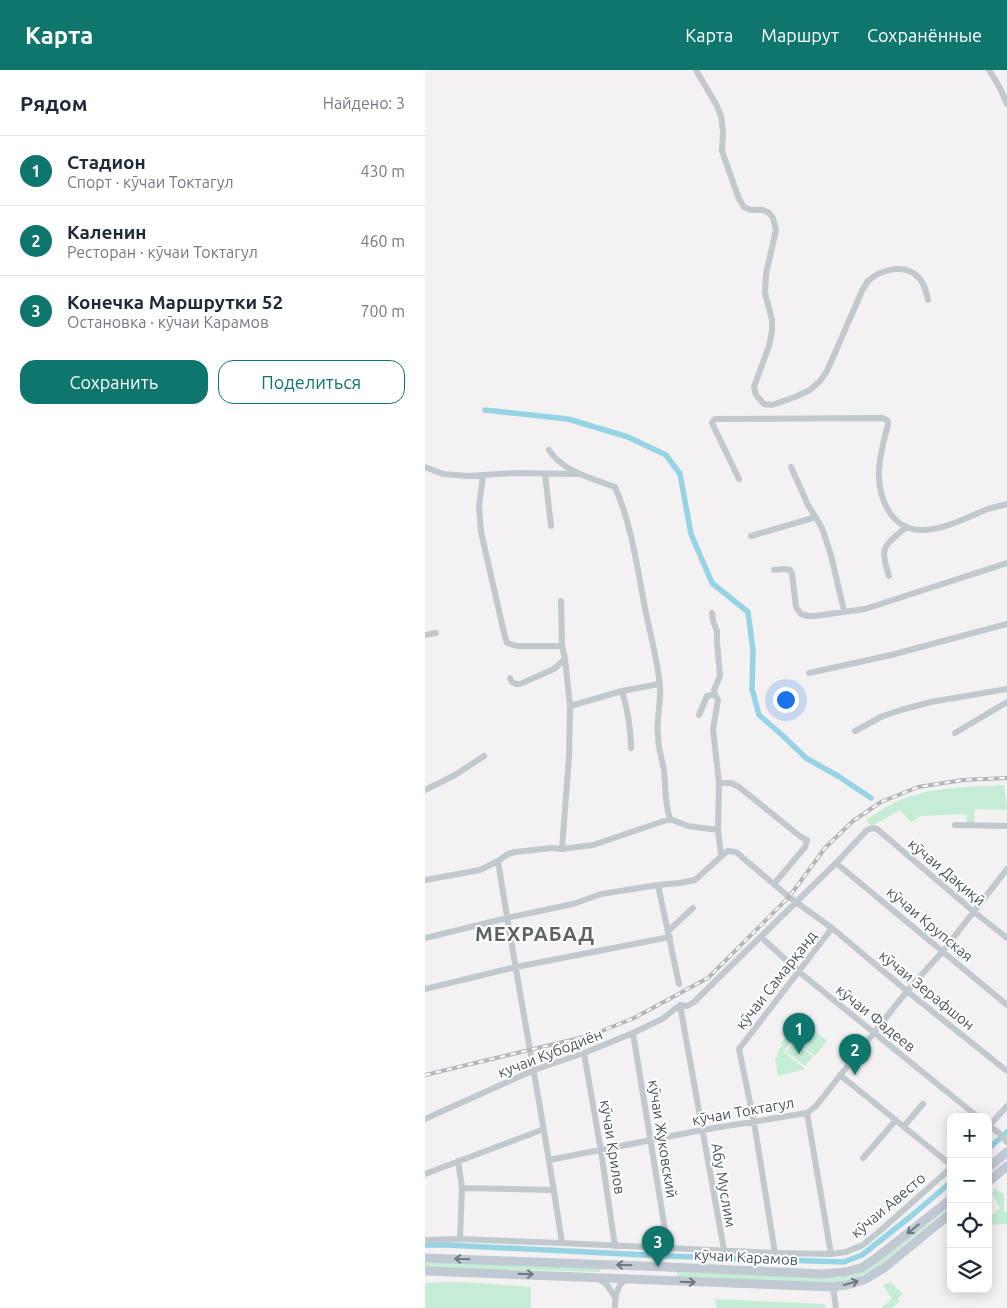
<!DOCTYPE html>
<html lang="ru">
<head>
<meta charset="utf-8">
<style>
  body { margin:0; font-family:Ubuntu,sans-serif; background:#f6f6f7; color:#1f2937 }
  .controls { position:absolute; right:15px; bottom:15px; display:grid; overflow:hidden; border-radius:10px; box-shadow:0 2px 12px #0003 }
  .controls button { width:45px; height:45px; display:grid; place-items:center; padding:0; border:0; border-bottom:1px solid #e0e1e3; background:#fff; color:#1f2937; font:25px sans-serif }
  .you { position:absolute; left:360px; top:629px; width:18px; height:18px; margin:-12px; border:4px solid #fff; border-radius:50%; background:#1a73e8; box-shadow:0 0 0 8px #1a73e833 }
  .badge { display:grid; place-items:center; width:32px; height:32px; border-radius:50%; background:#0f766e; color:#fff; font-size:16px; font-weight:700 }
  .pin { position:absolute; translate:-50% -41px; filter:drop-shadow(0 1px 2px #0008) }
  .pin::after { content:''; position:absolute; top:26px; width:18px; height:15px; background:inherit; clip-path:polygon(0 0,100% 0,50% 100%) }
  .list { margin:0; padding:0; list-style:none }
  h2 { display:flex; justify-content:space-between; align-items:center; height:65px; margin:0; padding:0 20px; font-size:21px }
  h2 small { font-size:16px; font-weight:400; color:#747a83 }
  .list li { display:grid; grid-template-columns:32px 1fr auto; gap:15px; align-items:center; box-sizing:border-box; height:70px; padding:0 20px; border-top:1px solid #e0e1e3 }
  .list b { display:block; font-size:19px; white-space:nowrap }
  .list p { margin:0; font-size:16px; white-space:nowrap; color:#747a83 }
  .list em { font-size:16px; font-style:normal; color:#747a83 }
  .actions { display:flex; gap:10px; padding:15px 20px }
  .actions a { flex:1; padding:11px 0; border:1px solid #0f766e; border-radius:15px; text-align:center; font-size:18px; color:#0f766e }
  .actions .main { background:#0f766e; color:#fff }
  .icon { flex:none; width:28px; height:28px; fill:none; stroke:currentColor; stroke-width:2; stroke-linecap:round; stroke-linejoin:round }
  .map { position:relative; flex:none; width:582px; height:1238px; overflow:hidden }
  header { display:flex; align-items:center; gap:30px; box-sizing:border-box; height:70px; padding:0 25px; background:#0f766e; color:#fff }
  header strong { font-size:24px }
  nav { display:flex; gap:28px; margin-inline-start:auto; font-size:18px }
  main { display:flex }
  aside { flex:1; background:#fff }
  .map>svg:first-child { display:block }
  .green { fill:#c5ecd5 }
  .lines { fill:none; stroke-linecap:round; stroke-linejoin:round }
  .canal { stroke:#96d3e5; stroke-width:5.5 }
  .street { stroke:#c1c8ce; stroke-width:6 }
  .secondary { stroke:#c1c9d3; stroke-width:9 }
  .rail-casing { stroke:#b4b6bb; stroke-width:4 }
  .rail { stroke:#fff; stroke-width:2; stroke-dasharray:5.5; stroke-linecap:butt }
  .oneway { stroke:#6e7780 }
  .labels { text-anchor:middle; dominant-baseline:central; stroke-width:4; stroke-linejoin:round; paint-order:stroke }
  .street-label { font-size:15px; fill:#4b545d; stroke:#fff }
  .district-label { font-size:20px; font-weight:bold; letter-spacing:1px; fill:#5e6165; stroke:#fff }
</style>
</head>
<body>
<header>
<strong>Карта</strong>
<nav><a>Карта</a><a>Маршрут</a><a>Сохранённые</a></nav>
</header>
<main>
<aside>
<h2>Рядом<small>Найдено: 3</small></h2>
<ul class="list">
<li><span class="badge">1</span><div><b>Стадион</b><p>Спорт · кӯчаи Токтагул</p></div><em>430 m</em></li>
<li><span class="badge">2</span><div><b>Каленин</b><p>Ресторан · кӯчаи Токтагул</p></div><em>460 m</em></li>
<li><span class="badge">3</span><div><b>Конечка Маршрутки 52</b><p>Остановка · кӯчаи Карамов</p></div><em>700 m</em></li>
</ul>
<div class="actions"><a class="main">Сохранить</a><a>Поделиться</a></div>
</aside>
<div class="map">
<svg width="582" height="1238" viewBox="0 0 582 1238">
  <rect width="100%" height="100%" fill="#f3f1f1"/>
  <path class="green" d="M 579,715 L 582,740 L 550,739 L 549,753 L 542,753 L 541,744 L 496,746 L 486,752 L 475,740 L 447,756 L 441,750 C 457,739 472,730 490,725 C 518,716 550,717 579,715 Z
    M 377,943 L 387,950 L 384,953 L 388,956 L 387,959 L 402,971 L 390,986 L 367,970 L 359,982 L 380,999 L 353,1006 L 350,988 L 353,987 L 352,982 L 358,975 L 356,973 L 370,956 L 368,954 Z
    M 368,972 L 388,986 L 380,996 L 361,982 Z
    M 570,1119 L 579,1124 L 579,1142 L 582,1142 L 582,1154 L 563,1155 L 563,1149 L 575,1138 L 567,1123 Z
    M 526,1132 L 526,1136 L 449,1200 L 432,1207 L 415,1212 L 398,1214 L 252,1207 L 252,1202 L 414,1208 L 431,1204 L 448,1196 Z
    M 0,1191 L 176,1197 L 175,1202 L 0,1197 Z
    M 40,1212 L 106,1217 L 106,1238 L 0,1238 L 0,1213 Z
    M 465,1212 L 478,1224 L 473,1228 L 475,1231 L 467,1238 L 459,1238 L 458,1236 L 467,1229 L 458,1215 Z
    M 290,1229 L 399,1234 L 402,1238 L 292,1238 Z"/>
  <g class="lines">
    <path class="canal" d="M 60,340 L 143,349 L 203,367 L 241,385 L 255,404 L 266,464 L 287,513 L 323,542 L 328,580 L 327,619 L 334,645 L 356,664 L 381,688 L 413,706 L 446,728
      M 563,1079 L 582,1062
      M 0,1175 L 22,1175 L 241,1186 L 419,1192 L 437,1185 L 485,1147 L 526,1112"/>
    <path class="street" d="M 271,0 L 292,36 L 296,46 L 298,62 L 297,81 L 314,129 L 319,137 L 326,140 L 338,140 L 344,143 L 348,148 L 351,160 L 341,204 L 340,223 L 347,250 L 347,261 L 344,276 L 329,317 L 331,325 L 339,334 L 347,335 L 370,327 L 385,320 L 395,311 L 402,301 L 437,221 C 439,218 441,214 443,211 C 456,199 481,193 494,208 C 500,214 501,222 503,230
      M 564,0 L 575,18 L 582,34
      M 124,380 C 137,401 168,409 190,417 C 207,456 212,497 220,538 C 225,564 233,591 235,617 C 236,634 231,650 233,666 C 233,678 237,689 239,700 C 241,718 239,731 245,749
      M 0,397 L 18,404 L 43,406 L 90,403 L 152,404
      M 366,397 L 383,435 L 397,458 L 406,485 L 419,541
      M 120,404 L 126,456
      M 58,406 L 54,436 L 56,462 L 80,567 L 82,573 L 92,576 L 137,576
      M 314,409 L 287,353 L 288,351 L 290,349 L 458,348 L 463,351 L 463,355 C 459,368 453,394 454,407 C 455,433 469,461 498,460 C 519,460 544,446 563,439 C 569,437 576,436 582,434
      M 326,466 L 391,447
      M 349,500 L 359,499 L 365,500 L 367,504 L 371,537 L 376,544 L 383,546 L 390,546 L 440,539 L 582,493
      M 464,506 C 454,476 459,477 480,458
      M 136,531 L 137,576 L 140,589 L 145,636 L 144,687 L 137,779
      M 287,543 L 288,551 L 292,561 L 292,572 L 295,606 L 289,620 L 290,624 L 293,630 L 288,659 L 294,713 L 293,760
      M 0,565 L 11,563
      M 384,603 L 466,585 L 582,554
      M 85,608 L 87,612 L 91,614 L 95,614 L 129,599 L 140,589
      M 197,621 C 203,641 206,657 206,678
      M 145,636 L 197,621 L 234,614
      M 274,645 L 282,626 L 290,624
      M 430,661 L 458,646 L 476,640 L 506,632 L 582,619
      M 530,663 L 582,632
      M 294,713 L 306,713 L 314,717 L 376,767 L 382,770 L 380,777 L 349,814
      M 0,720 L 30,705 L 59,686
      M 530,755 L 582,756
      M 73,791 C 93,919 118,1045 137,1173 L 350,1183 L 406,1184 L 421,1182 L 438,1175 L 456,1160 L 526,1098
      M 411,793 L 582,935
      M 0,810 L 55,800 L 73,791 L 83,784 L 90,782 L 127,778 L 137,779 L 168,775 L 245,749 L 263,756 L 293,760 L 296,785
      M 243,861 L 268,838
      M 336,867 L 373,901 L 553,1047
      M 0,868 L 82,848 L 148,834 L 176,824 L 233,815
      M 254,914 L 233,815 L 255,813 L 270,810 L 300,783 L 303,781 L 311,782 L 364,827 L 407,858 L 482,921 L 582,1001
      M 0,919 L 91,897 L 245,867
      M 255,935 L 262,936 L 269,932 L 411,793 L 442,760 L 447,758 L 452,759 L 548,841 L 582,868
      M 255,935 L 299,1180
      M 208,963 L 243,1178
      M 159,983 L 176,1081 L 190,1176
      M 415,1005 L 526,1095
      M 382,1043 L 406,1184
      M 0,1049 L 109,1000 L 159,983 L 208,963 L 237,949 L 255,935
      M 563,1055 L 574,1063 L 582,1072
      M 479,1056 L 498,1034
      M 564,1056 L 582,1036
      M 438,1088 L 471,1050
      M 124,1090 L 277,1060 L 382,1043 L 391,1036 L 482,921 L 518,881 L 582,799
      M 33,1091 L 37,1118 L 35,1169
      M 0,1104 L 119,1059
      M 37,1118 L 129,1120
      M 0,1170 L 35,1169 L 137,1173
      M 350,1183 L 329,1052 L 314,979 L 407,858
      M 173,1208 L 182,1215 L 190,1227
      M 408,1217 L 411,1238
      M 190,1238 C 190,1225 192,1217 201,1208"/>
    <path class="secondary" d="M 563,1098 L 582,1082
      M 563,1112 L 582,1096
      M 0,1188 L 242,1197 L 398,1204 L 420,1202 L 436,1198 L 450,1189 L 526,1129
      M 0,1201 L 409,1217 L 422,1215 L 441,1209 L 459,1198 L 526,1143"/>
    <g class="rail-casing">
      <path id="rail" d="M 0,1005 L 167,965 L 209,948 L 283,908 L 364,827 L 400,778 L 428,751 L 456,732 L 493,717 L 538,710 L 582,708"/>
    </g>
    <use href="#rail" class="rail"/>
  </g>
  <defs><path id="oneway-shaft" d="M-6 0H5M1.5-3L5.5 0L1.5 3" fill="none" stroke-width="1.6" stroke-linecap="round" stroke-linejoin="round" transform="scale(1.25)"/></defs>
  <g class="oneway">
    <use href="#oneway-shaft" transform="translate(488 1159) rotate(141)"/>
    <use href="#oneway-shaft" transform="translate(37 1189) rotate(-178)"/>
    <use href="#oneway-shaft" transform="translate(199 1195) rotate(-178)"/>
    <use href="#oneway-shaft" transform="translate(101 1204) rotate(2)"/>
    <use href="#oneway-shaft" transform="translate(263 1212) rotate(2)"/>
    <use href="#oneway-shaft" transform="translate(426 1213) rotate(-15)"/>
  </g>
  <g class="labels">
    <g class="street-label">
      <text transform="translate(522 802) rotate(40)">кӯчаи Дақиқӣ</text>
      <text transform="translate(505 854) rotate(40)">кӯчаи Крупская</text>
      <text transform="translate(351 910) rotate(-52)">кӯчаи Самарқанд</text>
      <text transform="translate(502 920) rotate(39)">кӯчаи Зерафшон</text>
      <text transform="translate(451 948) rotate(39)">кӯчаи Фадеев</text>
      <text transform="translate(125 983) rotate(-21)">кучаи Кубодиён</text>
      <text transform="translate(318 1041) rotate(-10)">кӯчаи Токтагул</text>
      <text transform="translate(238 1069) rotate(81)">кӯчаи Жуковский</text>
      <text transform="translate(188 1077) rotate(81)">кӯчаи Крилов</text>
      <text transform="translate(299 1115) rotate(80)">Абу Муслим</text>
      <text transform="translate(463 1135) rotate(-40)">кӯчаи Авесто</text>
      <text transform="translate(321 1187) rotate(3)">кӯчаи Карамов</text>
    </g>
    <g class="district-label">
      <text x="110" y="863">МЕХРАБАД</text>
    </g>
  </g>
</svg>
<div class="controls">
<button>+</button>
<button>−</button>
<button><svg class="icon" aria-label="locate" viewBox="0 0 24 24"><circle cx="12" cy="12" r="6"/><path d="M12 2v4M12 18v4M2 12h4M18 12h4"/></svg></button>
<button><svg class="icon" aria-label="layers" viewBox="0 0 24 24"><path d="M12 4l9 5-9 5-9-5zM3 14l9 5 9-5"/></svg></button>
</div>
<div class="you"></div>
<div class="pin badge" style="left:374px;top:984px">1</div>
<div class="pin badge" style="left:430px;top:1005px">2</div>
<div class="pin badge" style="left:233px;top:1197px">3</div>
</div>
</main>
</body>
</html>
